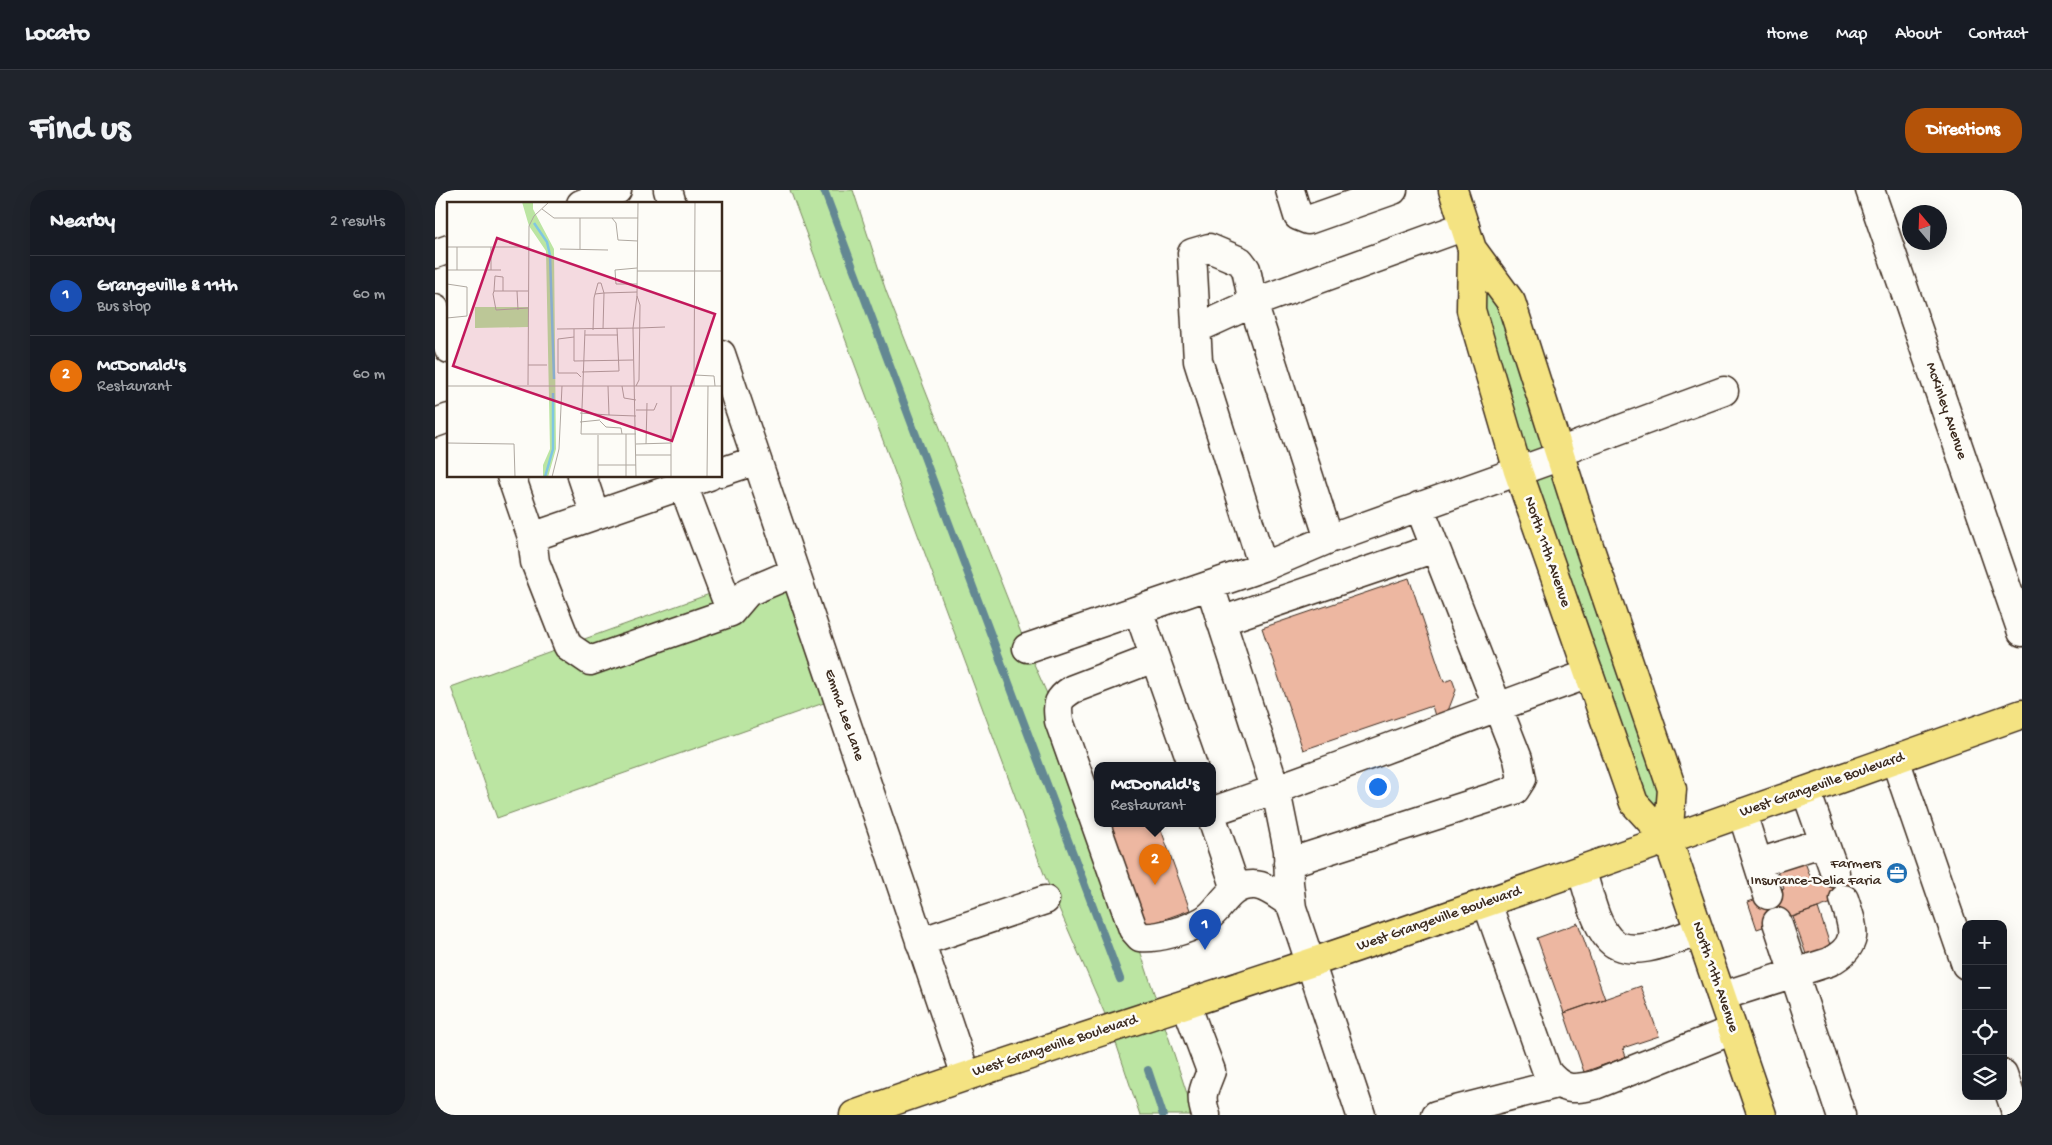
<!DOCTYPE html>
<html lang="en">
<head>
<meta charset="utf-8">
<style>
  body { margin:0; font-family:"Gochi Hand",sans-serif; background:#20242c; color:#f1f3f6 }
  .controls { position:absolute; right:15px; bottom:15px; display:grid; overflow:hidden; border-radius:10px; box-shadow:0 5px 20px #0002 }
  .controls button { width:45px; height:45px; display:grid; place-items:center; padding:0; border:0; border-bottom:1px solid #363941; background:#171b24; color:#f1f3f6; font:25px sans-serif }
  .compass { position:absolute; left:1467px; top:15px; width:45px; height:45px; border-radius:50%; background:#171b24; box-shadow:0 5px 20px #0002; rotate:341deg }
  .you { position:absolute; left:942px; top:596px; width:18px; height:18px; margin:-12px; border:4px solid #fff; border-radius:50%; background:#1a73e8; box-shadow:0 0 0 8px #1a73e833 }
  .badge { display:grid; place-items:center; width:32px; height:32px; border-radius:50%; background:#b45309; color:#fff; font-size:16px; font-weight:700 }
  .pin { position:absolute; translate:-50% -41px; filter:drop-shadow(0 1px 2px #0008) }
  .pin::after { content:''; position:absolute; top:26px; width:18px; height:15px; background:inherit; clip-path:polygon(0 0,100% 0,50% 100%) }
  .popup { position:absolute; left:659px; top:572px; width:122px; height:65px; box-sizing:border-box; display:grid; place-content:center; border-radius:10px; background:#171b24; filter:drop-shadow(0 1px 4px #0005); font-size:16px; white-space:nowrap; color:#9ea1a6 }
  .popup b { font-size:19px; color:#f1f3f6 }
  .popup::after { content:''; position:absolute; left:50%; top:100%; margin-left:-10px; border:10px solid transparent; border-top-color:#171b24 }
  .list { margin:0; padding:0; list-style:none }
  h2 { display:flex; justify-content:space-between; align-items:center; height:65px; margin:0; padding:0 20px; font-size:21px }
  h2 small { font-size:16px; font-weight:400; color:#9ea1a6 }
  .list li { display:grid; grid-template-columns:32px 1fr auto; gap:15px; align-items:center; box-sizing:border-box; height:80px; padding:0 20px; border-top:1px solid #363941 }
  .list b { display:block; font-size:19px; white-space:nowrap }
  .list p { margin:0; font-size:16px; white-space:nowrap; color:#9ea1a6 }
  .list em { font-size:16px; font-style:normal; color:#9ea1a6 }
  .icon { flex:none; width:28px; height:28px; fill:none; stroke:currentColor; stroke-width:2; stroke-linecap:round; stroke-linejoin:round }
  .map { position:relative; flex:none; width:1587px; height:925px; overflow:hidden; border-radius:20px }
  header { display:flex; align-items:center; gap:30px; box-sizing:border-box; height:70px; padding:0 25px; background:#171b24; border-bottom:1px solid #363941 }
  header strong { font-size:24px }
  nav { display:flex; gap:28px; margin-inline-start:auto; font-size:18px }
  .intro { display:flex; align-items:center; justify-content:space-between; box-sizing:border-box; height:120px; padding:0 30px }
  h1 { margin:0; font-size:35px }
  .button { padding:12px 22px; border-radius:20px; background:#b45309; color:#fff; font-size:18px; font-weight:700 }
  main { display:flex; gap:30px; padding:0 30px }
  aside { flex:1; background:#171b24; border-radius:20px; box-shadow:0 5px 20px #0002 }
  .map>svg:first-child { display:block }
  .green { fill:#bbe5a2; stroke:#7b8860 }
  .lines { fill:none; stroke-linecap:round; stroke-linejoin:round }
  .stream { stroke:#648893; stroke-width:8 }
  .building { fill:#edb7a1; stroke:#3b2a1e }
  .minor-casing { stroke:#3b2a1e; stroke-width:31 }
  .major-casing { stroke:#3b2a1e; stroke-width:31 }
  .minor { stroke:#fdfcf7; stroke-width:28 }
  .major { stroke:#f4e382; stroke-width:28 }
  .labels { text-anchor:middle; dominant-baseline:central; stroke-width:5; stroke-linejoin:round; paint-order:stroke }
  .street-label { font-size:15px; fill:#3b2a1e; stroke:#fdfcf7 }
  .poi-label { font-size:15px; fill:#3b2a1e; stroke:#fdfcf7; text-anchor:end }
  .inset-river { fill:none; stroke:#80c7e1; stroke-width:2.5 }
  .inset-road { fill:none; stroke:#afa8a0; stroke-width:1 }
  .view { fill:#c2185b; fill-opacity:0.15; stroke:#c2185b; stroke-width:2.5 }
  .inset-edge { fill:none; stroke:#3b2a1e; stroke-width:2.5 }
</style>
</head>
<body>
<header>
<strong>Locato</strong>
<nav><a>Home</a><a>Map</a><a>About</a><a>Contact</a></nav>
</header>
<div class="intro"><h1>Find us</h1><a class="button">Directions</a></div>
<main>
<aside>
<h2>Nearby<small>2 results</small></h2>
<ul class="list">
<li><span class="badge" style="background:#1a4fb4">1</span><div><b>Grangeville &amp; 11th</b><p>Bus stop</p></div><em>60 m</em></li>
<li><span class="badge" style="background:#e8710a">2</span><div><b>McDonald's</b><p>Restaurant</p></div><em>60 m</em></li>
</ul>
</aside>
<div class="map">
<svg width="1587" height="925" viewBox="0 0 1587 925">
  <rect width="100%" height="100%" fill="#fdfcf7"/>
  <filter id="ink" filterUnits="userSpaceOnUse"><feTurbulence type="fractalNoise" baseFrequency=".02" numOctaves="2"/><feDisplacementMap in="SourceGraphic" scale="10" xChannelSelector="R" yChannelSelector="G"/><feConvolveMatrix kernelMatrix="1 2 1 2 8 2 1 2 1" color-interpolation-filters="sRGB"/></filter>
  <g filter="url(#ink)">
    <path class="green" d="M 355,0 L 418,0 L 451,101 L 592,458 L 624,531 L 698,739 L 759,925 L 705,925 L 676,838 L 609,684 Z
      M 1037,59 L 1076,112 L 1237,599 L 1233,650 L 1199,612 L 1083,281 Z
      M 358,374 L 403,508 L 62,628 L 16,497 Z"/>
    <g class="lines">
      <path class="stream" d="M 389,0 L 685,789
        M 713,880 L 728,925"/>
    </g>
    <path class="building" d="M 974,388 L 1009,492 L 1017,489 L 1021,500 L 1013,521 L 1000,526 L 997,516 L 868,560 L 827,438 Z
      M 668,634 L 724,634 L 755,720 L 705,738 Z
      M 1368,667 L 1377,691 L 1411,679 L 1420,705 L 1322,739 L 1313,712 L 1349,699 L 1340,676 Z
      M 1383,718 L 1396,758 L 1372,767 L 1358,727 Z
      M 1143,733 L 1170,809 L 1129,823 L 1102,748 Z
      M 1206,796 L 1224,846 L 1188,858 L 1191,867 L 1149,882 L 1129,823 Z"/>
    <g class="lines">
      <g class="minor-casing">
        <path id="minor" d="M 233,0 L 237,14
          M 855,0 L 863,26 L 873,30 L 958,0
          M 1435,0 L 1587,442
          M 146,14 L 182,0
          M 0,64 L 14,59
          M 0,119 L 14,159
          M 761,139 L 818,113 L 811,79 L 805,71 L 774,58 L 757,63 L 763,171 L 828,377
          M 286,164 L 531,886
          M 0,233 L 14,228
          M 1124,262 L 1289,201
          M 286,282 L 322,270
          M 76,286 L 97,347
          M 147,286 L 160,325
          M 274,286 L 97,347 L 100,372 L 133,456 L 155,471 L 296,422 L 313,402 L 360,382
          M 248,295 L 296,422
          M 894,349 L 818,113 L 1030,36
          M 775,396 L 841,601 L 853,660 L 854,693 L 857,718 L 926,925
          M 703,420 L 758,576
          M 786,431 L 1000,358
          M 592,458 L 828,377 L 894,349 L 1126,266
          M 719,468 L 638,499 C 622,509 622,513 624,531 L 698,739 L 705,747 C 723,749 752,740 768,731 C 787,721 791,694 819,695 C 832,695 846,708 856,714
          M 1460,569 L 1531,775
          M 1371,601 L 1400,683
          M 778,621 C 904,579 1028,528 1154,484
          M 1307,623 L 1333,705
          M 778,631 L 801,699
          M 853,673 L 1080,600 L 1087,589 L 1083,569 L 984,316
          M 1323,673 L 1389,652
          M 1146,680 C 1154,701 1158,730 1173,748 C 1192,772 1242,749 1264,741
          M 1052,713 L 1112,882 C 1128,901 1137,900 1160,895 L 1298,840
          M 1342,732 L 1406,925
          M 485,752 L 610,710
          M 1287,806 L 1394,772 C 1426,755 1419,739 1409,709
          M 751,814 L 776,881 C 769,900 764,904 771,925
          M 1568,884 L 1582,925
          M 1001,925 L 1122,894"/>
      </g>
      <g class="major-casing">
        <path id="major" d="M 1018,0 L 1037,59 L 1076,112 L 1155,359 L 1237,599 L 1233,650
          M 1037,59 L 1036,120 L 1083,281 L 1199,613 L 1233,650 L 1327,925
          M 419,925 C 571,871 725,823 878,772 C 1115,692 1351,608 1587,524"/>
      </g>
      <use href="#minor" class="minor"/>
      <use href="#major" class="major"/>
    </g>
  </g>
  <defs>
    <g id="office-disc" transform="scale(1.125)"><circle r="9.5" fill="#1f6fb2" stroke="#fdfcf7"/><path d="M-6-3h4V-5.5h4V-3h4V5H-6ZM-1-4.5V-3h2v-1.5ZM-6 0V1H6V0Z" fill="#fff"/></g>
  </defs>
  <g fill-rule="evenodd">
    <use href="#office-disc" x="1462" y="683"/>
  </g>
  <g class="labels">
    <g class="street-label">
      <text transform="translate(1511 221) rotate(71)">McKinley Avenue</text>
      <text transform="translate(1112 362) rotate(71)">North 11th Avenue</text>
      <text transform="translate(409 525) rotate(71)">Emma Lee Lane</text>
      <text transform="translate(1387 595) rotate(-19)">West Grangeville Boulevard</text>
      <text transform="translate(1004 729) rotate(-19)">West Grangeville Boulevard</text>
      <text transform="translate(1280 787) rotate(71)">North 11th Avenue</text>
      <text transform="translate(620 856) rotate(-18)">West Grangeville Boulevard</text>
    </g>
    <g class="poi-label">
      <text x="1446" y="674">Farmers<tspan x="1446" dy="17">Insurance-Delia Faria</tspan></text>
    </g>
  </g>
  <g transform="translate(12 12)">
    <rect width="275" height="275" fill="#fdfcf7"/>
    <path d="M 75,0 L 86,0 L 86,7 L 107,47 L 109,247 L 101,275 L 96,275 L 96,263 L 103,247 L 99,49 L 82,24 ZM 28,105 L 81,105 L 81,125 L 28,126 Z" fill="#bbe5a2"/>
    <path class="inset-river" d="M 87,21 L 100,40 L 103,53 L 107,177M 98,275 L 106,247 L 106,191"/>
    <path class="inset-road" d="M 95,7 L 107,16 L 191,16M 165,16 L 169,21 L 171,38 L 191,39M 0,45 L 82,45M 10,45 L 10,68M 44,45 L 44,68M 113,47 L 161,48M 133,47 L 133,16M 0,68 L 54,68M 190,69 L 275,69M 0,82 L 20,85 L 20,114 L 0,116M 190,82 L 169,82 L 168,68 L 190,66M 47,89 L 48,74 L 56,75 L 56,89M 70,89 L 71,108M 81,106 L 49,108 L 46,92 L 47,89 L 81,89M 192,126 L 218,125M 110,127 L 192,126M 127,127 L 127,159 L 186,158M 156,127 L 157,91 L 190,90M 138,128 L 134,232 L 189,232M 146,128 L 147,96 L 148,92 L 151,81 L 154,81 L 157,91 L 148,92M 138,133 L 171,133M 127,135 L 111,137 L 111,171 L 130,171 L 134,175M 81,163 L 100,163M 135,170 L 172,169 L 170,126M 248,173 L 267,174 L 268,184M 81,183 L 82,24 L 87,14 L 102,0M 0,184 L 275,184M 161,184 L 162,213 L 189,214M 175,184 L 177,196 L 189,198M 189,184 L 192,178 L 193,103 L 190,94 L 191,0M 247,184 L 248,0M 189,208 L 207,208 L 210,201M 133,211 L 162,213M 153,219 L 159,225 L 174,226 L 175,232M 133,220 L 153,218M 0,241 L 67,242 L 68,275M 189,242 L 224,241M 199,242 L 200,201M 189,253 L 224,253M 151,263 L 189,263M 105,275 L 112,247 L 115,184M 151,275 L 151,233M 179,275 L 179,232M 189,275 L 186,126 L 190,94M 224,275 L 224,184M 260,275 L 261,184"/>
    <path class="view" d="M 50,36 L 268,112 L 225,239 L 6,164 Z"/>
    <rect width="275" height="275" class="inset-edge"/>
  </g>
</svg>
<div class="controls">
<button>+</button>
<button>−</button>
<button><svg class="icon" aria-label="locate" viewBox="0 0 24 24"><circle cx="12" cy="12" r="6"/><path d="M12 2v4M12 18v4M2 12h4M18 12h4"/></svg></button>
<button><svg class="icon" aria-label="layers" viewBox="0 0 24 24"><path d="M12 4l9 5-9 5-9-5zM3 14l9 5 9-5"/></svg></button>
</div>
<svg class="compass" viewBox="-18 -18 36 36"><path d="M0-13l5 13h-10z" fill="#e53935"/><path d="M0 13l5-13h-10z" fill="#9ea1a6"/></svg>
<div class="you"></div>
<div class="pin badge" style="left:770px;top:760px;background:#1a4fb4">1</div>
<div class="pin badge" style="left:720px;top:695px;background:#e8710a">2</div>
<div class="popup"><b>McDonald's</b>Restaurant</div>
</div>
</main>
</body>
</html>
